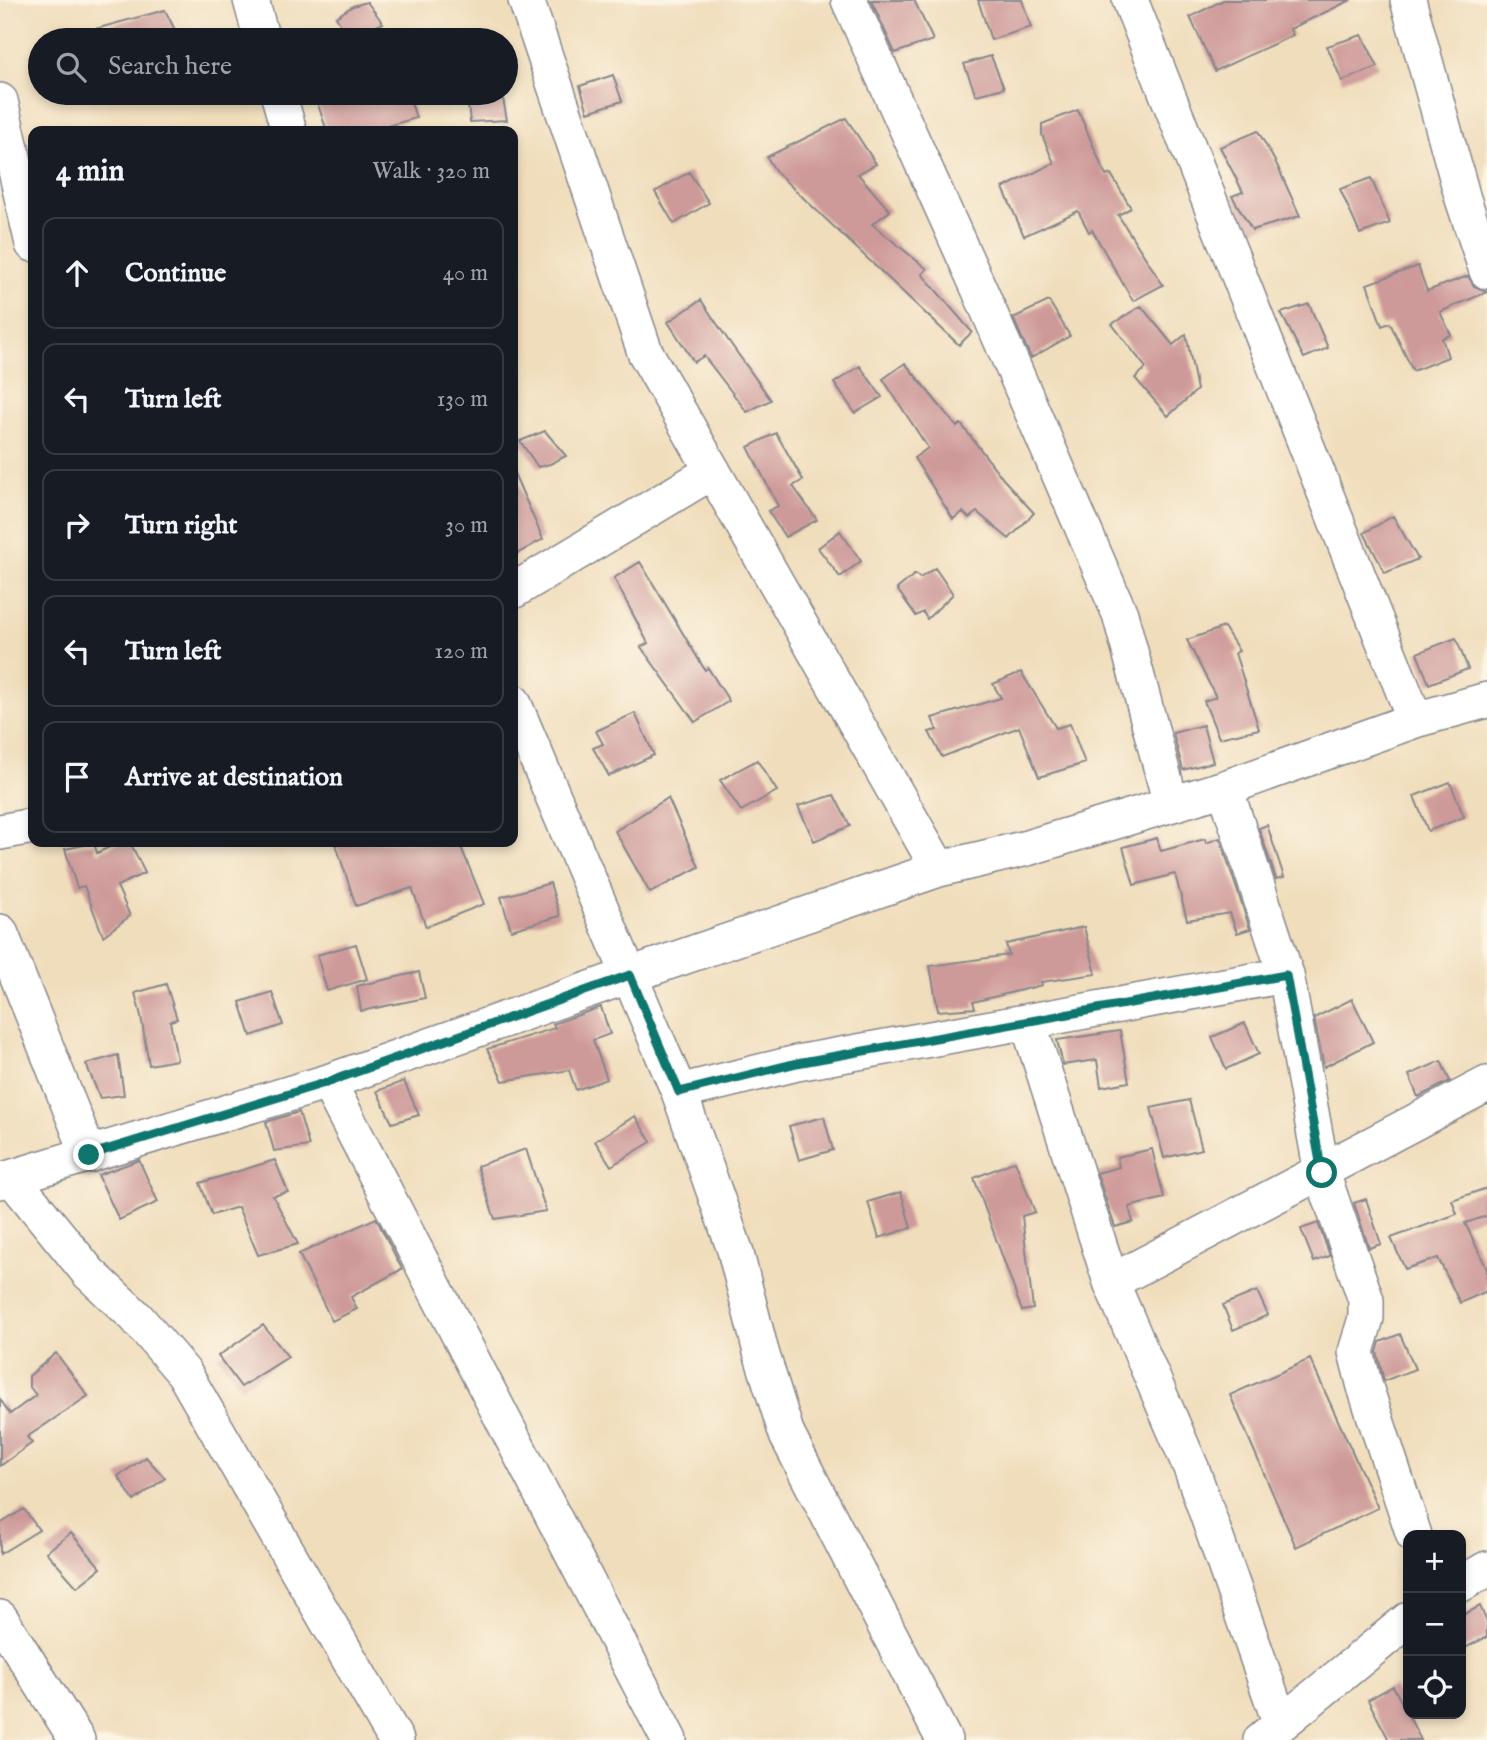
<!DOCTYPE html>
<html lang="en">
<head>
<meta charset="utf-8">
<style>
  body { margin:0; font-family:"IM FELL English",serif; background:#20242c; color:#f1f3f6 }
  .controls { position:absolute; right:21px; bottom:21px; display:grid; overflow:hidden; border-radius:14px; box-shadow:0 4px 10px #0003 }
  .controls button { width:63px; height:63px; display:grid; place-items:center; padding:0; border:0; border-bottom:2px solid #363941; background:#171b24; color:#f1f3f6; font:35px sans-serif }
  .stop { position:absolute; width:21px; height:21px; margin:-16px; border:5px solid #0f766e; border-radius:50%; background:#fff }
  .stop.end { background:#0f766e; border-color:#fff; box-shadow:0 2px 7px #0008 }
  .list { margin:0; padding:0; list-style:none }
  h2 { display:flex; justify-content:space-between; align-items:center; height:91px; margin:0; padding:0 28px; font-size:30px }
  h2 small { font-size:23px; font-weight:400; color:#9ea1a6 }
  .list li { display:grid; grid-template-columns:46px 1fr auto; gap:21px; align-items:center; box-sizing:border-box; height:112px; margin:0 14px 14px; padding:0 14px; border:2px solid #363941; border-radius:14px }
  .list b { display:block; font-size:26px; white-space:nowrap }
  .list em { font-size:23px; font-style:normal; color:#9ea1a6 }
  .icon { flex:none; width:38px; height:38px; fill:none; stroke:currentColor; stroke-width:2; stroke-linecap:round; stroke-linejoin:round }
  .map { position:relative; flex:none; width:1487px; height:1740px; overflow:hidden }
  .search { position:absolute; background:#171b24; box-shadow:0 4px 10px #0003; left:28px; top:28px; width:490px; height:77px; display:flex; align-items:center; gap:18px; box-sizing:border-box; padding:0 24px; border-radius:38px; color:#9ea1a6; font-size:26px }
  .panel { position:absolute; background:#171b24; box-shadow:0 4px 10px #0003; left:28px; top:126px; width:490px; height:721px; border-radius:14px }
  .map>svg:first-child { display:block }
  .building { fill:#ce9a99 }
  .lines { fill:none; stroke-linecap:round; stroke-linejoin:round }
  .minor-casing { stroke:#86868c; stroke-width:38 }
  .minor { stroke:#fff; stroke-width:35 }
  .route { stroke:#0f766e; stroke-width:9 }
</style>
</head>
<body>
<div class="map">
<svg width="1487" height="1740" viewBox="0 0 1487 1740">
  <rect width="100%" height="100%" fill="#fcf5e5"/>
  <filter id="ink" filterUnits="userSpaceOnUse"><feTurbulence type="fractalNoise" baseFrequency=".0143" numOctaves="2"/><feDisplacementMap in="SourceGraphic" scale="14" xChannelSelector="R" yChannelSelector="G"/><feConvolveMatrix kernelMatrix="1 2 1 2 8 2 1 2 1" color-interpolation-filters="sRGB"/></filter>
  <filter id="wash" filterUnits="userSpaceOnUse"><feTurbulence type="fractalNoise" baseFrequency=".00686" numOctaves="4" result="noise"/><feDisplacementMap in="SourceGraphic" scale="28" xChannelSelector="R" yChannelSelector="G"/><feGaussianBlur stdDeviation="1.57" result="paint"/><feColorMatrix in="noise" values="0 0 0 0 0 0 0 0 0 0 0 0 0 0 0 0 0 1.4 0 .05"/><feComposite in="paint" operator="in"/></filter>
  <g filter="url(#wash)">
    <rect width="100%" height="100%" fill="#f0ddbb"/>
    <g id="blocks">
      <path class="building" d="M 871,0 L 914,0 L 933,40 L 895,53 Z
        M 978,0 L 1022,0 L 1031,27 L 991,40 Z
        M 1223,0 L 1351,0 L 1290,29 L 1293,35 L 1215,71 L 1190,17 Z
        M 367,2 L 383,23 L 349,39 L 336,17 L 353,6 Z
        M 165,10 L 180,40 L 85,40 L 84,32 Z
        M 1362,35 L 1378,67 L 1342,81 L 1327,46 Z
        M 991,56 L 1004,88 L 976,95 L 964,64 Z
        M 613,75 L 622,101 L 588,112 L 580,86 Z
        M 314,93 L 408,93 L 416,118 L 369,131 L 327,131 Z
        M 502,93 L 507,120 L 470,122 L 467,95 Z
        M 1078,110 L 1106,176 L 1111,174 L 1131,208 L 1118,215 L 1163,285 L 1133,301 L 1092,230 L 1089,232 L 1078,211 L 1024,236 L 1003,188 L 1054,163 L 1042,135 L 1042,124 Z
        M 846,118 L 876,164 L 858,174 L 890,211 L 872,224 L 927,269 L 922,274 L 972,332 L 959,345 L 776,172 L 767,157 Z
        M 1258,131 L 1277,165 L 1300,216 L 1252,230 L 1232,196 L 1243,192 L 1220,147 Z
        M 689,172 L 709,203 L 674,224 L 655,192 Z
        M 1371,178 L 1390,223 L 1360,234 L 1340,189 Z
        M 1418,266 L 1427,291 L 1468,276 L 1474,286 L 1487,292 L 1440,312 L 1451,335 L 1442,338 L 1448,357 L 1413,371 L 1390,323 L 1382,326 L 1367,284 Z
        M 701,300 L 728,340 L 771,400 L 747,412 L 704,356 L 694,362 L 668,322 Z
        M 1049,301 L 1070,336 L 1031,358 L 1013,318 Z
        M 1309,304 L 1328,348 L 1304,358 L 1281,313 Z
        M 1141,306 L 1173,345 L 1186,334 L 1197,390 L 1168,416 L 1135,378 L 1146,368 L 1112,324 Z
        M 905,363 L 957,427 L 961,424 L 1004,480 L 1034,513 L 1009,539 L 977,512 L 969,518 L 963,512 L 953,519 L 914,458 L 928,448 L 883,379 Z
        M 860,366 L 882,397 L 855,413 L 834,383 Z
        M 545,431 L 566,456 L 550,464 L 538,467 L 520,441 Z
        M 776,433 L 803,480 L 793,486 L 817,520 L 785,537 L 768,511 L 778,506 L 748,447 Z
        M 513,471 L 543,539 L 513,556 Z
        M 1393,516 L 1418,559 L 1385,573 L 1364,533 Z
        M 840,531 L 861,561 L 840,577 L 818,548 Z
        M 640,562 L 705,670 L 708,668 L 729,701 L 695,722 L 641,647 L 648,643 L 614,578 Z
        M 935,568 L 953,594 L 927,619 L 923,612 L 916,616 L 897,589 L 915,574 L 920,578 Z
        M 1224,627 L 1239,651 L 1235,653 L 1259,729 L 1219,738 L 1204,701 L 1216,697 L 1187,640 Z
        M 1456,638 L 1468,669 L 1429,684 L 1417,653 Z
        M 1021,672 L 1056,728 L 1070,724 L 1085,763 L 1039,777 L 1019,727 L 942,757 L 929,732 L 937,730 L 932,718 L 1001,698 L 993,684 Z
        M 635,713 L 654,755 L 609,776 L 593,748 L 603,744 L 596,731 Z
        M 1203,725 L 1213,762 L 1183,770 L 1173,733 Z
        M 757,760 L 777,791 L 741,811 L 720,780 Z
        M 1450,782 L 1464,817 L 1428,831 L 1414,796 Z
        M 834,795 L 850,826 L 814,841 L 798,806 Z
        M 668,798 L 699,867 L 650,893 L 615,831 Z
        M 1267,825 L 1284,877 L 1276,879 L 1259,828 Z
        M 1157,838 L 1161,851 L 1205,839 L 1206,843 L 1220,838 L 1250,929 L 1237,933 L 1230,913 L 1187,920 L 1175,874 L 1134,885 L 1123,847 Z
        M 120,842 L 130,842 L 145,873 L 117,886 L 130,916 L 103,936 L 84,886 L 77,888 L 65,849 L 94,843 L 97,853 Z
        M 335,842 L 459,842 L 484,904 L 426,927 L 412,888 L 356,906 Z
        M 550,883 L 560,916 L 511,930 L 501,897 Z
        M 1084,927 L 1096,974 L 1041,982 L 1042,985 L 973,1002 L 975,1008 L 938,1011 L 930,966 L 1009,955 L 1006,944 Z
        M 356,944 L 367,979 L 327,991 L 317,955 Z
        M 419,972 L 425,998 L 361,1011 L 357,986 Z
        M 166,984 L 177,1019 L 170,1021 L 177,1060 L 149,1065 L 141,1016 L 135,993 Z
        M 272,992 L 283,1025 L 251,1036 L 240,1002 Z
        M 1352,999 L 1373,1042 L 1324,1067 L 1314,1018 Z
        M 601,1007 L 610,1034 L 593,1040 L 607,1079 L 576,1090 L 569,1070 L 503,1081 L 487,1049 L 555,1028 L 553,1024 Z
        M 1245,1023 L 1259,1054 L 1226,1069 L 1212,1037 Z
        M 1120,1031 L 1129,1082 L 1101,1087 L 1097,1060 L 1063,1065 L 1057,1040 Z
        M 118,1055 L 124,1095 L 100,1098 L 86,1064 Z
        M 1441,1061 L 1450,1081 L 1418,1097 L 1409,1075 Z
        M 404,1081 L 419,1115 L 392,1123 L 377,1091 Z
        M 1189,1100 L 1202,1149 L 1164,1158 L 1151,1108 Z
        M 299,1112 L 309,1146 L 274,1151 L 266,1122 Z
        M 635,1116 L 651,1142 L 611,1166 L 595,1141 Z
        M 824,1117 L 833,1150 L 799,1160 L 789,1126 Z
        M 526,1149 L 546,1211 L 495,1219 L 477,1166 Z
        M 1152,1149 L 1164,1198 L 1129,1207 L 1133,1222 L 1115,1227 L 1097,1173 L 1119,1167 L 1117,1157 Z
        M 139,1160 L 158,1202 L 119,1220 L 98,1175 Z
        M 275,1160 L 288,1192 L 273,1196 L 298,1244 L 258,1255 L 238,1207 L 212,1215 L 200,1183 Z
        M 1015,1161 L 1035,1212 L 1022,1216 L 1033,1309 L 1022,1311 L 974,1178 Z
        M 1487,1188 L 1487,1216 L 1465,1223 L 1487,1269 L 1487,1291 L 1460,1303 L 1438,1258 L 1405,1269 L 1391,1238 L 1457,1214 L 1452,1200 Z
        M 901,1192 L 911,1228 L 879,1238 L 868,1202 Z
        M 1366,1199 L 1381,1244 L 1369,1248 L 1354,1203 Z
        M 376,1218 L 402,1269 L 351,1297 L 357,1309 L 332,1321 L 299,1254 Z
        M 1318,1223 L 1330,1256 L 1314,1262 L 1301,1229 Z
        M 1257,1291 L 1268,1315 L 1233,1330 L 1223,1305 Z
        M 263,1325 L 288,1357 L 241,1387 L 218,1356 Z
        M 1400,1334 L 1415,1369 L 1384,1381 L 1377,1352 L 1380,1342 Z
        M 56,1353 L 88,1396 L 27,1437 L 32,1443 L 0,1466 L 0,1399 L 10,1414 L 36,1395 L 29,1386 L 29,1376 Z
        M 1310,1359 L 1378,1508 L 1296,1547 L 1230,1395 Z
        M 146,1457 L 165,1478 L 134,1501 L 118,1476 Z
        M 24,1509 L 39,1530 L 0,1554 L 0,1524 Z
        M 71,1533 L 101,1568 L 77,1587 L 46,1552 Z
        M 1480,1606 L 1487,1622 L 1487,1637 L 1461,1650 L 1461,1616 Z
        M 1393,1686 L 1421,1740 L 1389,1740 L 1368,1700 Z"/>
    </g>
  </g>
  <g filter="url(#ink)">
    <use href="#blocks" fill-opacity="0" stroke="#86868c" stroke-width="2"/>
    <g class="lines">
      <g class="minor-casing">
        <path id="minor" d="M 251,0 L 262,40
          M 526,0 L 645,352 L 939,869
          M 849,0 L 980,291 L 1120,614 L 1171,804
          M 1130,0 L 1415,720
          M 1408,0 L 1463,199 L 1487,271
          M 278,93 L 289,131
          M 0,101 L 33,244
          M 513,591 L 713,471
          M 513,702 L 679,1092 L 735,1250 L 761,1352 L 787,1435 L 944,1740
          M 1225,788 L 1286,975 L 1322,1173 L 1366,1300 L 1366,1318 L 1356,1352 L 1365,1387 L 1414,1535
          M 0,832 L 33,826
          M 0,932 L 89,1155
          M 1028,1022 L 1111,1282 L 1192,1470 L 1280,1722
          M 328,1082 L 669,1740
          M 679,1092 L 797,1063 L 1286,975
          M 12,1178 L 89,1273 L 136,1317 L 184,1373 L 396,1740
          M 0,1181 L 328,1082 L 630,975 L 939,869 L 1027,848 L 1225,788 L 1415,720 L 1487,700
          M 1111,1282 L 1487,1084
          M 1461,1584 L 1487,1569
          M 0,1618 L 77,1740
          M 1261,1740 L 1408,1620"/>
      </g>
      <use href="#minor" class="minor"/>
    </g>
  </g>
  <g class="lines" filter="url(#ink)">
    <path class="route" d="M 89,1155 L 328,1082 L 630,975 L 679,1092 L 797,1063 L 1286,975 L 1322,1173"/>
  </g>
</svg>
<div class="controls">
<button>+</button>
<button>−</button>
<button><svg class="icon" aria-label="locate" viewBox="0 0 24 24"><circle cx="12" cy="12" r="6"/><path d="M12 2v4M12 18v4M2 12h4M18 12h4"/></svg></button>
</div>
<div class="stop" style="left:1322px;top:1173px"></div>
<div class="stop end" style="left:89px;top:1155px"></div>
<div class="search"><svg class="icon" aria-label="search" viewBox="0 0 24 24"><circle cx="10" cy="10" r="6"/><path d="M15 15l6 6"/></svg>Search here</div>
<section class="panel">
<h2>4 min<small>Walk · 320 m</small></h2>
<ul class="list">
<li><svg class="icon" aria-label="ahead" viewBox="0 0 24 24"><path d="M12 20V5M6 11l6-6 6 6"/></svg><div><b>Continue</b></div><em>40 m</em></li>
<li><svg class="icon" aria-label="left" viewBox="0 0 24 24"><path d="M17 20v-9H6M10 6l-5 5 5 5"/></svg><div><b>Turn left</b></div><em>130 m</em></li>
<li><svg class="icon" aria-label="right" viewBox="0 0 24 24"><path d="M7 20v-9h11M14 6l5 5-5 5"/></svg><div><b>Turn right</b></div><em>30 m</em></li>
<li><svg class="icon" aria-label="left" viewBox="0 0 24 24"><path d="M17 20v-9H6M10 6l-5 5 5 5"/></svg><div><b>Turn left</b></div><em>120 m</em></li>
<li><svg class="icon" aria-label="arrive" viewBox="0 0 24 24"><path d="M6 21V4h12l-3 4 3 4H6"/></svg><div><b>Arrive at destination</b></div></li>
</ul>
</section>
</div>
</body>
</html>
